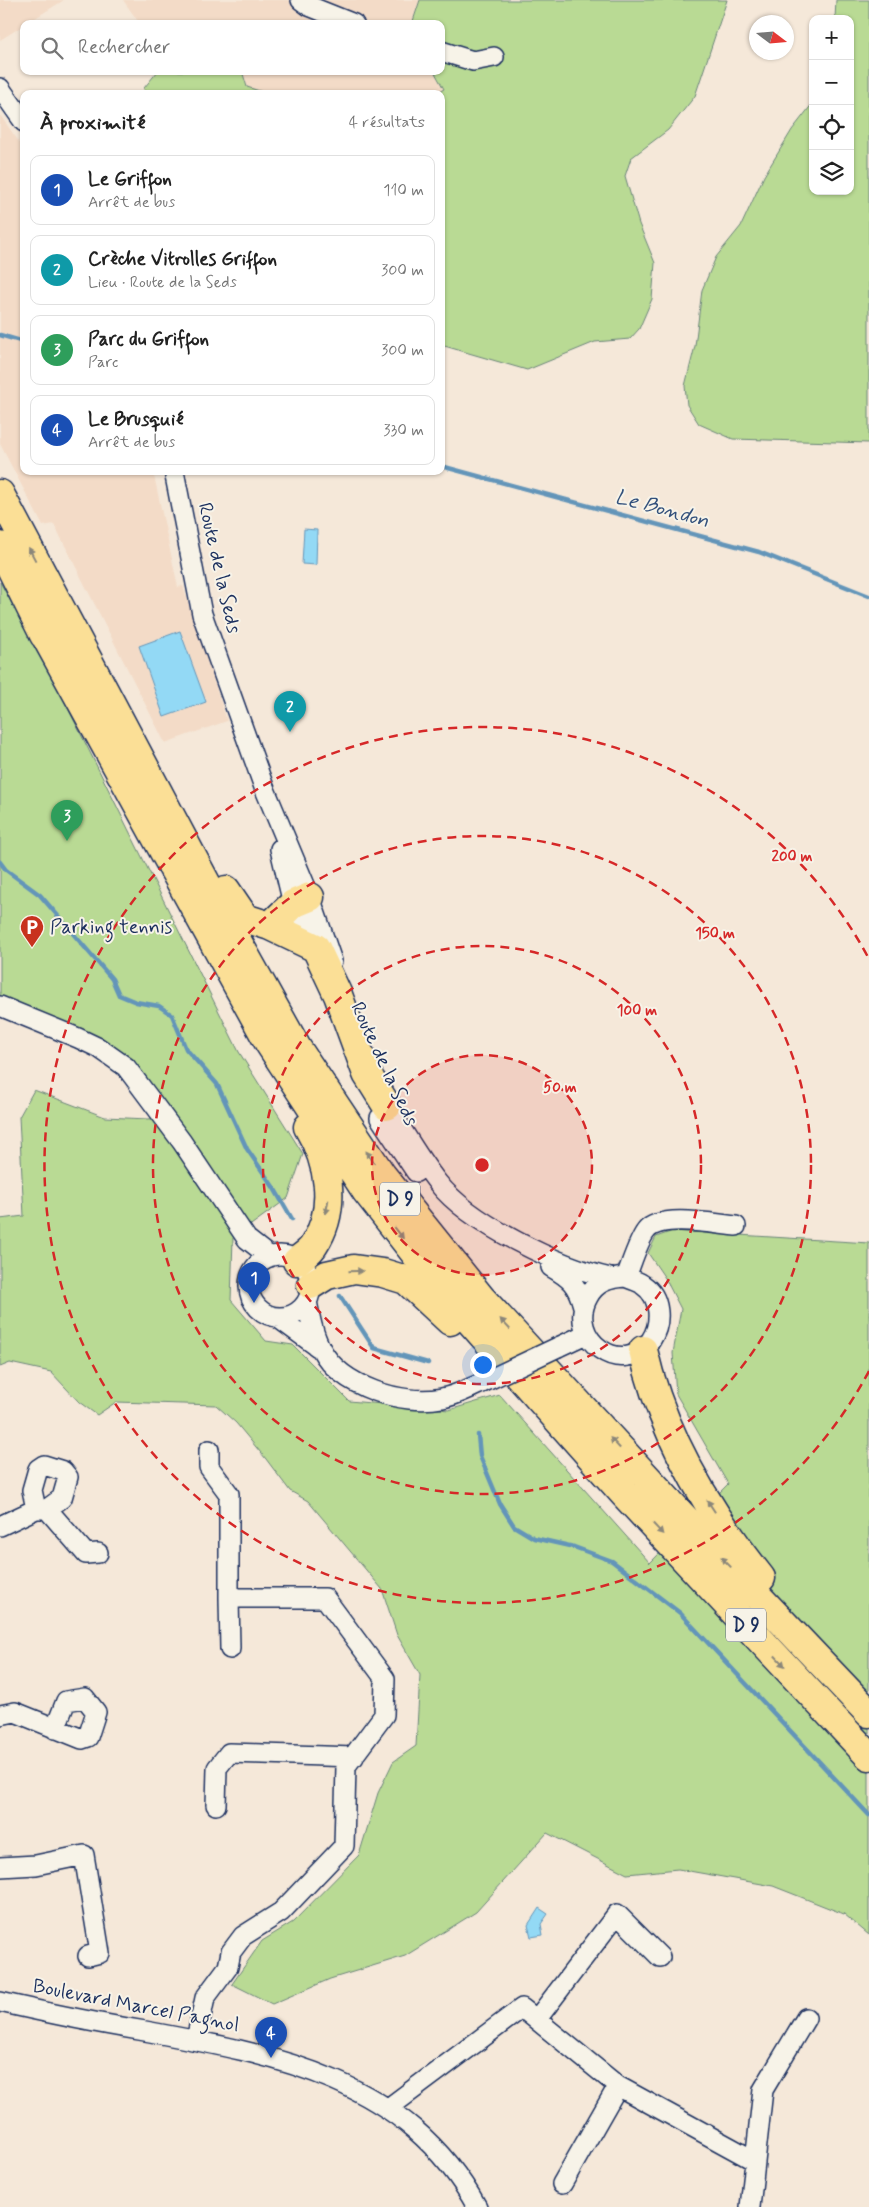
<!DOCTYPE html>
<html lang="fr">
<head>
<meta charset="utf-8">
<style>
  body { margin:0; font-family:Mynerve,sans-serif; background:#f6f6f6; color:#222 }
  .controls { position:absolute; right:15px; top:15px; display:grid; overflow:hidden; border-radius:10px; box-shadow:0 1px 4px #0004 }
  .controls button { width:45px; height:45px; display:grid; place-items:center; padding:0; border:0; border-bottom:1px solid #e0e0e0; background:#fff; color:#222; font:25px sans-serif }
  .compass { position:absolute; left:749px; top:15px; width:45px; height:45px; border-radius:50%; background:#fff; box-shadow:0 1px 4px #0004; rotate:106deg }
  .you { position:absolute; left:482px; top:1364px; width:18px; height:18px; margin:-12px; border:4px solid #fff; border-radius:50%; background:#1a73e8; box-shadow:0 0 0 8px #1a73e833 }
  .badge { display:grid; place-items:center; width:32px; height:32px; border-radius:50%; background:#1a73e8; color:#fff; font-size:16px; font-weight:700 }
  .pin { position:absolute; translate:-50% -41px; filter:drop-shadow(0 1px 2px #0008) }
  .pin::after { content:''; position:absolute; top:26px; width:18px; height:15px; background:inherit; clip-path:polygon(0 0,100% 0,50% 100%) }
  .list { margin:0; padding:0; list-style:none }
  h2 { display:flex; justify-content:space-between; align-items:center; height:65px; margin:0; padding:0 20px; font-size:21px }
  h2 small { font-size:16px; font-weight:400; color:#767676 }
  .list li { display:grid; grid-template-columns:32px 1fr auto; gap:15px; align-items:center; box-sizing:border-box; height:70px; margin:0 10px 10px; padding:0 10px; border:1px solid #e0e0e0; border-radius:10px }
  .list b { display:block; font-size:19px; white-space:nowrap }
  .list p { margin:0; font-size:16px; white-space:nowrap; color:#767676 }
  .list em { font-size:16px; font-style:normal; color:#767676 }
  .icon { flex:none; width:28px; height:28px; fill:none; stroke:currentColor; stroke-width:2; stroke-linecap:round; stroke-linejoin:round }
  .map { position:relative; flex:none; width:869px; height:2207px; overflow:hidden }
  .search { position:absolute; background:#fff; box-shadow:0 1px 4px #0004; left:20px; top:20px; width:425px; height:55px; display:flex; align-items:center; gap:12px; box-sizing:border-box; padding:0 18px; border-radius:10px; color:#767676; font-size:19px }
  .panel { position:absolute; background:#fff; box-shadow:0 1px 4px #0004; left:20px; top:90px; width:425px; height:385px; border-radius:10px }
  .map>svg:first-child { display:block }
  .built { fill:#f3dbc7 }
  .green { fill:#b9da94; stroke:#6a8479 }
  .water { fill:#93d9f5; stroke:#6395b9 }
  .lines { fill:none; stroke-linecap:round; stroke-linejoin:round }
  .stream { stroke:#6395b9; stroke-width:4.5 }
  .minor-casing { stroke:#1b2f5e; stroke-width:22 }
  .highway-casing { stroke:#1b2f5e; stroke-width:31 }
  .minor { stroke:#f7f3e8; stroke-width:19 }
  .highway { stroke:#fbdf96; stroke-width:28 }
  .minor-bridge-casing { stroke:#1b2f5e; stroke-width:22; stroke-linecap:butt }
  .minor-bridge { stroke:#f7f3e8; stroke-width:19 }
  .oneway { fill:#8b877a }
  .ring { fill:none; stroke:#d62828; stroke-width:2.5; stroke-dasharray:9 6 }
  .labels { text-anchor:middle; dominant-baseline:central; stroke-width:4; stroke-linejoin:round; paint-order:stroke }
  .shield { fill:#f7f3e8; stroke:#5d6a87; stroke-width:1 }
  .shield-label { font-size:19px; font-weight:bold; fill:#1b2f5e }
  .street-label { font-size:20px; fill:#1b2f5e; stroke:#f7f3e8 }
  .poi-label { font-size:20px; fill:#1b2f5e; stroke:#f7f3e8; text-anchor:start }
  .water-label { font-size:21px; font-style:italic; fill:#33517c; stroke:#f7f3e8 }
  .centre { fill:#d62828; stroke:#f7f3e8; stroke-width:2.5 }
  .ring-label { font-size:15px; text-anchor:middle; font-weight:bold; fill:#d62828; stroke:#f7f3e8; stroke-width:4; stroke-linejoin:round; paint-order:stroke }
</style>
</head>
<body>
<div class="map">
<svg width="869" height="2207" viewBox="0 0 869 2207">
  <rect width="100%" height="100%" fill="#f5e8d9"/>
  <filter id="ink" filterUnits="userSpaceOnUse"><feTurbulence type="fractalNoise" baseFrequency=".02" numOctaves="2"/><feDisplacementMap in="SourceGraphic" scale="10" xChannelSelector="R" yChannelSelector="G"/><feConvolveMatrix kernelMatrix="1 2 1 2 8 2 1 2 1" color-interpolation-filters="sRGB"/></filter>
  <g filter="url(#ink)">
    <path class="built" d="M 0,0 L 64,0 L 0,40 Z
      M 123,0 L 420,0 L 412,24 L 140,24 Z
      M 242,71 L 434,71 L 444,89 L 435,94 L 269,94 L 247,87 Z
      M 0,115 L 24,149 L 24,471 L 153,471 L 178,587 L 183,586 L 227,721 L 165,743 L 54,524 L 43,526 L 0,444 Z"/>
    <path class="green" d="M 420,0 L 727,0 L 695,96 L 668,130 L 631,158 L 625,176 L 639,224 L 655,263 L 652,299 L 639,329 L 630,339 L 595,342 L 527,370 L 441,345 L 441,94 L 435,94 L 444,89 L 434,71 L 441,71 L 441,24 L 412,24 Z
      M 836,0 L 869,0 L 869,443 L 733,439 L 699,424 L 687,405 L 685,386 L 695,346 L 702,290 L 716,257 L 741,226 L 764,176 L 792,130 L 813,103 L 813,191 L 850,191 L 850,19 L 835,19 Z
      M 158,71 L 242,71 L 247,87 L 269,94 L 145,94 L 144,88 Z
      M 0,582 L 55,682 L 239,1052 L 303,1154 L 288,1198 L 233,1238 L 231,1300 L 266,1341 L 293,1345 L 349,1401 L 449,1410 L 500,1395 L 650,1563 L 728,1484 L 676,1394 L 673,1353 L 681,1309 L 665,1278 L 648,1253 L 656,1237 L 673,1231 L 869,1243 L 869,1935 L 844,1914 L 773,1886 L 678,1869 L 627,1874 L 547,1833 L 476,1912 L 405,1956 L 330,1979 L 272,2004 L 232,1984 L 262,1941 L 293,1922 L 359,1855 L 378,1793 L 393,1762 L 416,1746 L 420,1675 L 397,1635 L 382,1589 L 308,1501 L 290,1491 L 266,1459 L 236,1423 L 216,1405 L 116,1402 L 97,1415 L 79,1402 L 51,1372 L 10,1363 L 0,1367 L 0,1219 L 24,1216 L 19,1117 L 34,1090 L 105,1117 L 148,1119 L 174,1117 L 129,1058 L 0,1000 Z"/>
    <path class="water" d="M 304,529 L 317,530 L 316,565 L 302,564 Z
      M 180,631 L 206,702 L 164,717 L 139,646 Z
      M 539,1908 L 548,1914 L 541,1924 L 543,1935 L 531,1937 L 528,1925 Z"/>
    <g class="lines">
      <path class="stream" d="M 0,335 L 24,342
        M 441,466 L 759,552 L 869,596
        M 0,862 L 6,870 L 40,895 L 112,979 L 119,995 L 136,1002 L 159,1006 L 172,1015 L 186,1049 L 217,1084 L 247,1149 L 274,1188 L 292,1219
        M 340,1296 L 374,1348 L 428,1363
        M 478,1435 L 480,1456 L 500,1504 L 514,1526 L 534,1538 L 574,1547 L 612,1561 L 680,1613 L 869,1815"/>
      <g class="minor-casing">
        <path id="minor" d="M 301,0 L 309,6 L 354,24
          M 441,51 L 473,61 L 494,57
          M 0,88 L 24,122
          M 174,471 L 202,614 L 264,787 L 310,897 L 332,961
          M 280,849 L 293,904 L 311,949
          M 0,1006 L 78,1038 L 99,1048 L 126,1067 L 182,1142 L 247,1239 L 270,1257
          M 383,1097 L 387,1106 C 404,1132 419,1159 438,1183 C 470,1224 559,1266 610,1278
          M 380,1118 L 416,1172
          M249 1286a31 31 0 1 1 62 0a31 31 0 1 1-62 0Z
          M 551,1267 C 570,1278 577,1284 583,1306
          M 626,1277 C 631,1280 639,1281 643,1285 C 661,1297 662,1323 651,1340 C 623,1381 565,1338 588,1297 C 596,1282 609,1278 626,1277 Z
          M 626,1277 C 631,1265 638,1241 646,1231 C 660,1213 715,1224 736,1226
          M 307,1301 C 310,1318 313,1334 321,1349 C 341,1387 403,1406 442,1398 C 456,1396 469,1388 482,1383
          M 277,1317 L 318,1347
          M 558,1347 L 586,1334
          M 36,1509 L 32,1490 L 38,1469 L 44,1465 L 63,1471 L 68,1477 L 62,1498 L 47,1509
          M 0,1526 L 36,1509 L 47,1509 L 86,1554 L 98,1553
          M 229,1598 L 230,1649
          M 0,1715 L 15,1712 L 82,1739 L 88,1737 L 96,1712 L 85,1698 L 66,1701 L 55,1729
          M 216,1805 L 217,1768 L 229,1753 L 354,1757
          M 0,1867 L 36,1865 L 84,1855 L 100,1953 L 88,1956
          M 0,2002 C 48,2013 96,2023 145,2031 C 276,2055 407,2079 477,2207
          M 537,2019 L 617,1914 L 660,1957
          M 196,2040 L 205,1998 L 228,1967 L 231,1952 L 243,1936 L 281,1912 L 344,1846 L 346,1766 L 384,1715 L 385,1679 L 325,1598 L 229,1598 L 229,1494 L 209,1467 L 209,1450
          M 387,2109 L 522,2008 L 618,2086 L 755,2161
          M 562,2184 L 618,2086
          M 750,2207 L 763,2090 L 806,2018"/>
      </g>
      <g class="highway-casing">
        <path id="highway" d="M 0,494 L 230,928 L 297,1048 L 382,1175 L 481,1298 L 712,1548 L 869,1713
          M 0,546 L 44,635
          M 36,619 L 269,1043 L 366,1191 L 453,1302 L 624,1494 L 869,1756
          M 226,890 L 245,918 L 270,926 L 316,948 L 338,995 L 367,1074 L 387,1106
          M 270,926 L 293,904 L 310,897
          M 297,1261 C 303,1256 311,1251 314,1245 C 338,1208 329,1162 308,1127
          M 311,1285 L 327,1275 L 354,1269 L 383,1273 L 406,1280 L 450,1321
          M 643,1350 C 662,1434 708,1511 761,1578"/>
      </g>
      <use href="#minor" class="minor"/>
      <use href="#highway" class="highway"/>
      <g class="minor-bridge-casing">
        <path id="minor-bridge" d="M 482,1383 L 558,1347"/>
      </g>
      <use href="#minor-bridge" class="minor-bridge"/>
    </g>
    <defs><path id="oneway-solid" d="M-6-.8H1V-3.2L6.5 0L1 3.2V.8H-6Z" transform="scale(1.25)"/></defs>
    <g class="oneway">
      <use href="#oneway-solid" transform="translate(32 554) rotate(-118)"/>
      <use href="#oneway-solid" transform="translate(370 1157) rotate(-124)"/>
      <use href="#oneway-solid" transform="translate(327 1207) rotate(100)"/>
      <use href="#oneway-solid" transform="translate(399 1233) rotate(52)"/>
      <use href="#oneway-solid" transform="translate(356 1271) rotate(-1)"/>
      <use href="#oneway-solid" transform="translate(505 1324) rotate(-133)"/>
      <use href="#oneway-solid" transform="translate(615 1443) rotate(-133)"/>
      <use href="#oneway-solid" transform="translate(711 1506) rotate(-123)"/>
      <use href="#oneway-solid" transform="translate(658 1529) rotate(47)"/>
      <use href="#oneway-solid" transform="translate(726 1562) rotate(-134)"/>
      <use href="#oneway-solid" transform="translate(780 1661) rotate(47)"/>
    </g>
  </g>
  <circle cx="482" cy="1165" r="110" fill="#d62828" fill-opacity=".12"/>
  <g class="ring">
    <circle cx="482" cy="1165" r="110"/>
    <circle cx="482" cy="1165" r="219"/>
    <circle cx="482" cy="1165" r="329"/>
    <path d="M869 1371A438 438 0 1 1 869 959"/>
  </g>
  <defs>
    <g id="parking-pin" transform="scale(1.25)"><path d="M0 17L-7.5 6A9.5 9.5 0 1 1 7.5 6Z" fill="#c8321e" stroke="#f7f3e8"/><path d="M-3.5-5.5H1a3.5 3.5 0 0 1 0 7H-1V5.5H-3.5ZM-1-3.4V-.6H.8a1.4 1.4 0 0 0 0-2.8Z" fill="#fff"/></g>
  </defs>
  <g fill-rule="evenodd">
    <use href="#parking-pin" x="32" y="927"/>
  </g>
  <g class="labels">
    <g class="shield">
      <rect x="380" y="1182.5" width="40" height="33" rx="4"/>
      <rect x="726" y="1608.5" width="40" height="33" rx="4"/>
    </g>
    <g class="shield-label">
      <text x="400" y="1199">D 9</text>
      <text x="746" y="1625">D 9</text>
    </g>
    <g class="street-label">
      <text transform="translate(219 568) rotate(77)">Route de la Seds</text>
      <text transform="translate(384 1064) rotate(65)">Route de la Seds</text>
      <text transform="translate(136 2006) rotate(11)">Boulevard Marcel Pagnol</text>
    </g>
    <g class="poi-label">
      <text x="50" y="927">Parking tennis</text>
    </g>
    <g class="water-label">
      <text transform="translate(662 509) rotate(15)">Le Bondon</text>
    </g>
  </g>
  <circle cx="482" cy="1165" r="8" class="centre"/>
  <g class="ring-label">
    <text x="792" y="861">200 m</text>
    <text x="715" y="938">150 m</text>
    <text x="637" y="1015">100 m</text>
    <text x="560" y="1092">50 m</text>
  </g>
</svg>
<div class="controls">
<button>+</button>
<button>−</button>
<button><svg class="icon" aria-label="locate" viewBox="0 0 24 24"><circle cx="12" cy="12" r="6"/><path d="M12 2v4M12 18v4M2 12h4M18 12h4"/></svg></button>
<button><svg class="icon" aria-label="layers" viewBox="0 0 24 24"><path d="M12 4l9 5-9 5-9-5zM3 14l9 5 9-5"/></svg></button>
</div>
<svg class="compass" viewBox="-18 -18 36 36"><path d="M0-13l5 13h-10z" fill="#e53935"/><path d="M0 13l5-13h-10z" fill="#767676"/></svg>
<div class="you"></div>
<div class="pin badge" style="left:254px;top:1303px;background:#1a4fb4">1</div>
<div class="pin badge" style="left:290px;top:732px;background:#0f9aa8">2</div>
<div class="pin badge" style="left:67px;top:841px;background:#2e9e5b">3</div>
<div class="pin badge" style="left:271px;top:2058px;background:#1a4fb4">4</div>
<div class="search"><svg class="icon" aria-label="search" viewBox="0 0 24 24"><circle cx="10" cy="10" r="6"/><path d="M15 15l6 6"/></svg>Rechercher</div>
<section class="panel">
<h2>À proximité<small>4 résultats</small></h2>
<ul class="list">
<li><span class="badge" style="background:#1a4fb4">1</span><div><b>Le Griffon</b><p>Arrêt de bus</p></div><em>110 m</em></li>
<li><span class="badge" style="background:#0f9aa8">2</span><div><b>Crèche Vitrolles Griffon</b><p>Lieu · Route de la Seds</p></div><em>300 m</em></li>
<li><span class="badge" style="background:#2e9e5b">3</span><div><b>Parc du Griffon</b><p>Parc</p></div><em>300 m</em></li>
<li><span class="badge" style="background:#1a4fb4">4</span><div><b>Le Brusquié</b><p>Arrêt de bus</p></div><em>330 m</em></li>
</ul>
</section>
</div>
</body>
</html>
